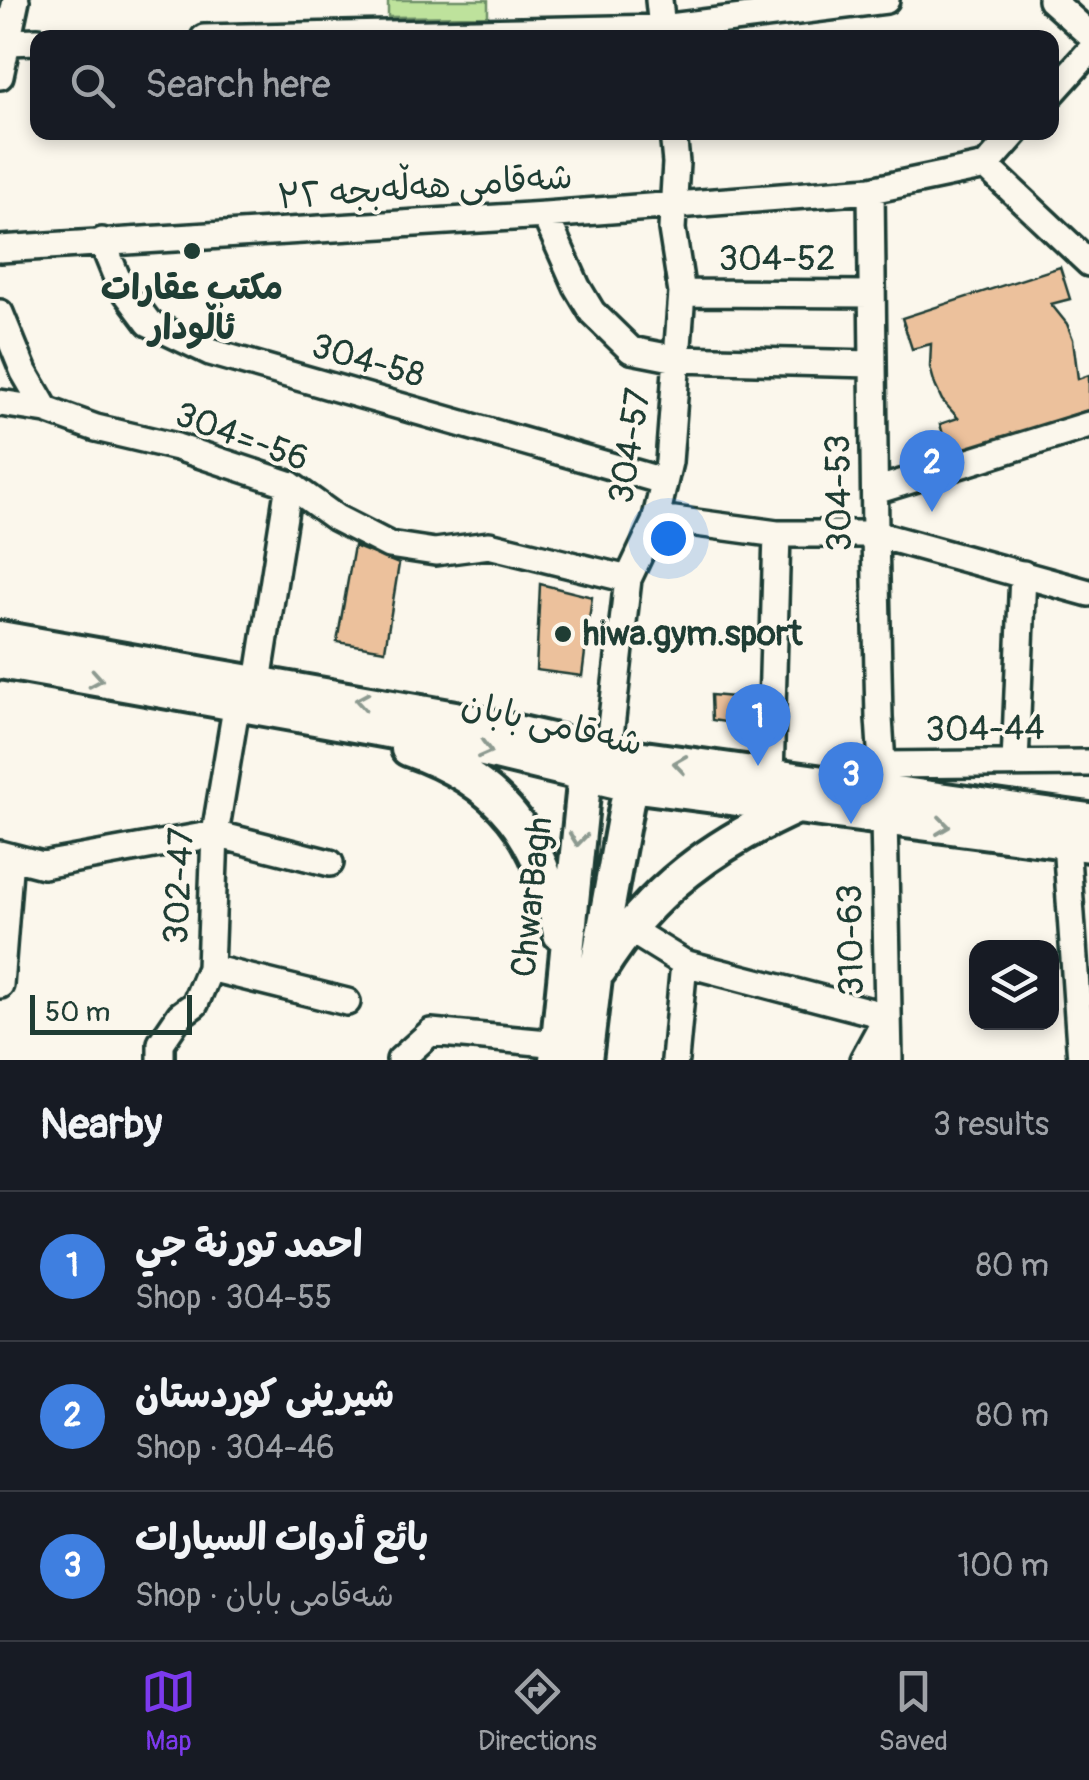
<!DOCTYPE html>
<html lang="en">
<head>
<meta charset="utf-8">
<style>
  body { margin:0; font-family:Pangolin,"Playpen Sans Arabic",sans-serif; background:#20242c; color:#f1f3f6 }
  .controls { position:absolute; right:30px; bottom:30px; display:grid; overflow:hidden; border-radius:20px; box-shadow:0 5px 15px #0003 }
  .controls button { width:90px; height:90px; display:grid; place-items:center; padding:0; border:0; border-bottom:2px solid #363941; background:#171b24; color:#f1f3f6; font:50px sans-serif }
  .scale { position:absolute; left:30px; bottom:25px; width:162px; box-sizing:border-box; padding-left:10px; border:5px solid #1f3d34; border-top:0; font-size:28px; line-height:35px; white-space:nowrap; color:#1f3d34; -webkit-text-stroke:8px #fbf7ec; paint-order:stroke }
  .you { position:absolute; left:668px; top:538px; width:35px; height:35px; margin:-25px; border:8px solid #fff; border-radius:50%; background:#1a73e8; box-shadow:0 0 0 15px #1a73e833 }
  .badge { display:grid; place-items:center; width:65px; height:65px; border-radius:50%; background:#7c3aed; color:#fff; font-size:32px; font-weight:700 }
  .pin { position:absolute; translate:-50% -82px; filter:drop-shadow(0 2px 5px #0008) }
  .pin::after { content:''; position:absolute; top:52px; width:35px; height:30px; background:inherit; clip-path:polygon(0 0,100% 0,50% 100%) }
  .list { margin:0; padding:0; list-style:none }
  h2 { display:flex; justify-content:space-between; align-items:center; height:130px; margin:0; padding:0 40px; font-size:42px }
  h2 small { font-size:32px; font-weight:400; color:#9ea1a6 }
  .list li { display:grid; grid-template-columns:65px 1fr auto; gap:30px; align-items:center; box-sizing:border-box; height:150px; padding:0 40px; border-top:2px solid #363941 }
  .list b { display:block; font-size:38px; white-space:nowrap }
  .list p { margin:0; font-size:32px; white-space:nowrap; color:#9ea1a6 }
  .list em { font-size:32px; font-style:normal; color:#9ea1a6 }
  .icon { flex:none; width:55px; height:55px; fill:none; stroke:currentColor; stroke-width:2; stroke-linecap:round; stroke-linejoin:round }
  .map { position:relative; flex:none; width:1089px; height:1060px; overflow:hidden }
  .search { position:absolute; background:#171b24; box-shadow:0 5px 15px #0003; left:30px; right:30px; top:30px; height:110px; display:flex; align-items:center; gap:25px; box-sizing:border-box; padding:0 35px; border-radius:20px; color:#9ea1a6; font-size:38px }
  .sheet { height:580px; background:#171b24 }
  nav { display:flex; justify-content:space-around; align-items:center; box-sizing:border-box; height:140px; border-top:2px solid #363941; background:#171b24; font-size:28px; color:#9ea1a6 }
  nav a { display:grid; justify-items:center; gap:5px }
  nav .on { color:#7c3aed }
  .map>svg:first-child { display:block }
  .green { fill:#bee29c; stroke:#6e9068; stroke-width:2.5 }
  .building { fill:#ecc19c; stroke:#1f3d34; stroke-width:2.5 }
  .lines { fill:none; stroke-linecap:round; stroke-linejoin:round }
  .minor-casing { stroke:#1f3d34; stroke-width:32 }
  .major-casing { stroke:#1f3d34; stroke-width:40 }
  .minor { stroke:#fbf7ec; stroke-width:25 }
  .major { stroke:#fbf7ec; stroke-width:32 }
  .oneway { stroke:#8d9a90 }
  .poi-dot { fill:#1f3d34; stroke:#fbf7ec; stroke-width:4 }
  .labels { text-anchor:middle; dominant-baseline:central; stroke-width:8; stroke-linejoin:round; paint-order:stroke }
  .street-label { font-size:35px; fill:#1f3d34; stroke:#fbf7ec }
  .poi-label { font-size:35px; font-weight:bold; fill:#1f3d34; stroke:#fbf7ec }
</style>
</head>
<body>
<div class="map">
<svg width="1089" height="1060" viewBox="0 0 1089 1060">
  <rect width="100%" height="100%" fill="#fbf7ec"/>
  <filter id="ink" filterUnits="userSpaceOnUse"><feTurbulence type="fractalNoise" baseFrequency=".01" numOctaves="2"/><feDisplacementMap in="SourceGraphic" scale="20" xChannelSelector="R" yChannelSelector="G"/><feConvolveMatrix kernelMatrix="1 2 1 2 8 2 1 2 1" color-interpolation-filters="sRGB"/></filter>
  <g filter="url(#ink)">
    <path class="green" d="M 388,0 L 488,0 L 488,16 L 388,17 Z"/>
    <path class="building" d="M 1060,267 L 1070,299 L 1051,304 L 1067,324 L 1073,339 L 1078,379 L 1089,375 L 1089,410 L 949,455 L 940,424 L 958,418 L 942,400 L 935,385 L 930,367 L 931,344 L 912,349 L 902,318 Z
      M 354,546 L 399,564 L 385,650 L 337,642 Z
      M 540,584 L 592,597 L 582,676 L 536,670 Z
      M 711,695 L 767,700 L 770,729 L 712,720 Z"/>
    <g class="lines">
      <g class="minor-casing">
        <path id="minor" d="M 659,0 L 663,38
          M 1051,0 L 1089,34
          M 0,35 L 7,42 L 38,41
          M 204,38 L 662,28 L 886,0
          M 0,76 L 16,0
          M 1052,93 L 1089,52
          M 986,166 L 1089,263
          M 871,190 L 875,534 L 879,718 L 884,794
          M 545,215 L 577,287 L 592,312 L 631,350 L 677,359 L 872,364
          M 102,241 L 119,283 L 149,323 L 210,352 L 663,481
          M 0,249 L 545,215 L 871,190 L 986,166 L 1016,132
          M 682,293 L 871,294
          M 0,313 L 24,372 L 46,410 L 96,428 L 177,447 L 289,484 L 336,518 L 389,545 L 435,552 L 489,545 L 628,579
          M 0,403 L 46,410
          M 875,491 L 1089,425
          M 655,522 L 674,520 L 777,534 L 875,534 L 1089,593
          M 258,682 L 289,484
          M 608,753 L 628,579 L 655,522 L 669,462 L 682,293 L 672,229 L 676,163 L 673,132
          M 1015,763 L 1023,574
          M 882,765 L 1089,763
          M 770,777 L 777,534
          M 884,818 L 889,1060
          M 1066,842 L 1081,1060
          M 0,854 L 43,865 L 215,834 L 330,863
          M 629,929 L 684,963 L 887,1016 L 863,1060
          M 210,968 L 347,1002
          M 0,985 L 10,857
          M 161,1060 L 161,1043 L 180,1015 L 195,1004 L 210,968 L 215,834 L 237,702
          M 400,1060 L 431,1032 L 559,1044
          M 675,1060 L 684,963"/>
      </g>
      <g class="major-casing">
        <path id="major" d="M 0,638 L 455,718 L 608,753 L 1089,820
          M 0,662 L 450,742 L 630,785 L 1089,845
          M 408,749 C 502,781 543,838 560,934
          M 600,970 C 649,890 717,842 801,805
          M 556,1060 L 585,774 L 594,761 L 608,753 L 622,767 L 630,785 L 595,978 L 585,1060"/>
      </g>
      <use href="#minor" class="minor"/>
      <use href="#major" class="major"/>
    </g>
    <defs><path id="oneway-chevron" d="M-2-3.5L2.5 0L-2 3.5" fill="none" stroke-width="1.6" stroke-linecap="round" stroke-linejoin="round" transform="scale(2.5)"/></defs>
    <g class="oneway">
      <use href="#oneway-chevron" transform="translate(96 679) rotate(10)"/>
      <use href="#oneway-chevron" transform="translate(362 701) rotate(-170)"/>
      <use href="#oneway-chevron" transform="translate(485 750) rotate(14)"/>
      <use href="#oneway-chevron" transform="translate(680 764) rotate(-172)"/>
      <use href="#oneway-chevron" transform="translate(943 826) rotate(7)"/>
      <use href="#oneway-chevron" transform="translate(578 839) rotate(96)"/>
    </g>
  </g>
  <g class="poi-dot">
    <circle cx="192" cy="251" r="10"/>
    <circle cx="563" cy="634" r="10"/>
  </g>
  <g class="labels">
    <g class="street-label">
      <text transform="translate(425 187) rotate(-4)">شەقامی هەڵەبجە ٣٢</text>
      <text x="777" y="259">304-52</text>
      <text transform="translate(368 361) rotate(16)">304-58</text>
      <text transform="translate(242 437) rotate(20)">304=-56</text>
      <text transform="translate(630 446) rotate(-81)">304-57</text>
      <text transform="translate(839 493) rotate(-91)">304-53</text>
      <text transform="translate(552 724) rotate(13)">شەقامی بابان</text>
      <text transform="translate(985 729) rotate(-1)">304-44</text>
      <text transform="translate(179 886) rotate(-87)">302-47</text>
      <text transform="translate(532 897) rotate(-84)">ChwarBagh</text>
      <text transform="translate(851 940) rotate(-91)">310-63</text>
    </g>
    <g class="poi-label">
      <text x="192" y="288">مكتب عقارات<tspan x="192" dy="40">ئاڵودار</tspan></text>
      <text x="583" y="634" text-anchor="start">hiwa.gym.sport</text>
    </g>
  </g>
</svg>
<div class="controls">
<button><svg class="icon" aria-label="layers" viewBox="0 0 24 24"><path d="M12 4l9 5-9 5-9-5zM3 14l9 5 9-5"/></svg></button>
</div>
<div class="scale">50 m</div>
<div class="you"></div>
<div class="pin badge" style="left:758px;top:766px;background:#3f7fe0">1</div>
<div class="pin badge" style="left:932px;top:512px;background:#3f7fe0">2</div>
<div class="pin badge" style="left:851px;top:824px;background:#3f7fe0">3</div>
<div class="search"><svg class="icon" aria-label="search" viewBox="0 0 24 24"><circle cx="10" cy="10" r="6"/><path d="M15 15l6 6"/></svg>Search here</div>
</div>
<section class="sheet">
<h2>Nearby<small>3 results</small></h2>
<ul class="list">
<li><span class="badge" style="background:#3f7fe0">1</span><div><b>احمد تورنة جي</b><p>Shop · 304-55</p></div><em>80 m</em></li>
<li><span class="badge" style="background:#3f7fe0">2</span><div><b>شیرینی کوردستان</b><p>Shop · 304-46</p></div><em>80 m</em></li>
<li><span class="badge" style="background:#3f7fe0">3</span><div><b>بائع أدوات السيارات</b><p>Shop · شەقامی بابان</p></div><em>100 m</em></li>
</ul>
</section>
<nav>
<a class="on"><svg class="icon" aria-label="map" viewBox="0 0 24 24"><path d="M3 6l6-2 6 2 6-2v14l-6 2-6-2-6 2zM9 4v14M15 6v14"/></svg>Map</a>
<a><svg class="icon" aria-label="directions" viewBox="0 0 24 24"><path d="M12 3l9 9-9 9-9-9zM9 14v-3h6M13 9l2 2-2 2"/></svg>Directions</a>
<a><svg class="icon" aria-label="saved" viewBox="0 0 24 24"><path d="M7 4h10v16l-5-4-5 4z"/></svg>Saved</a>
</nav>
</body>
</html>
